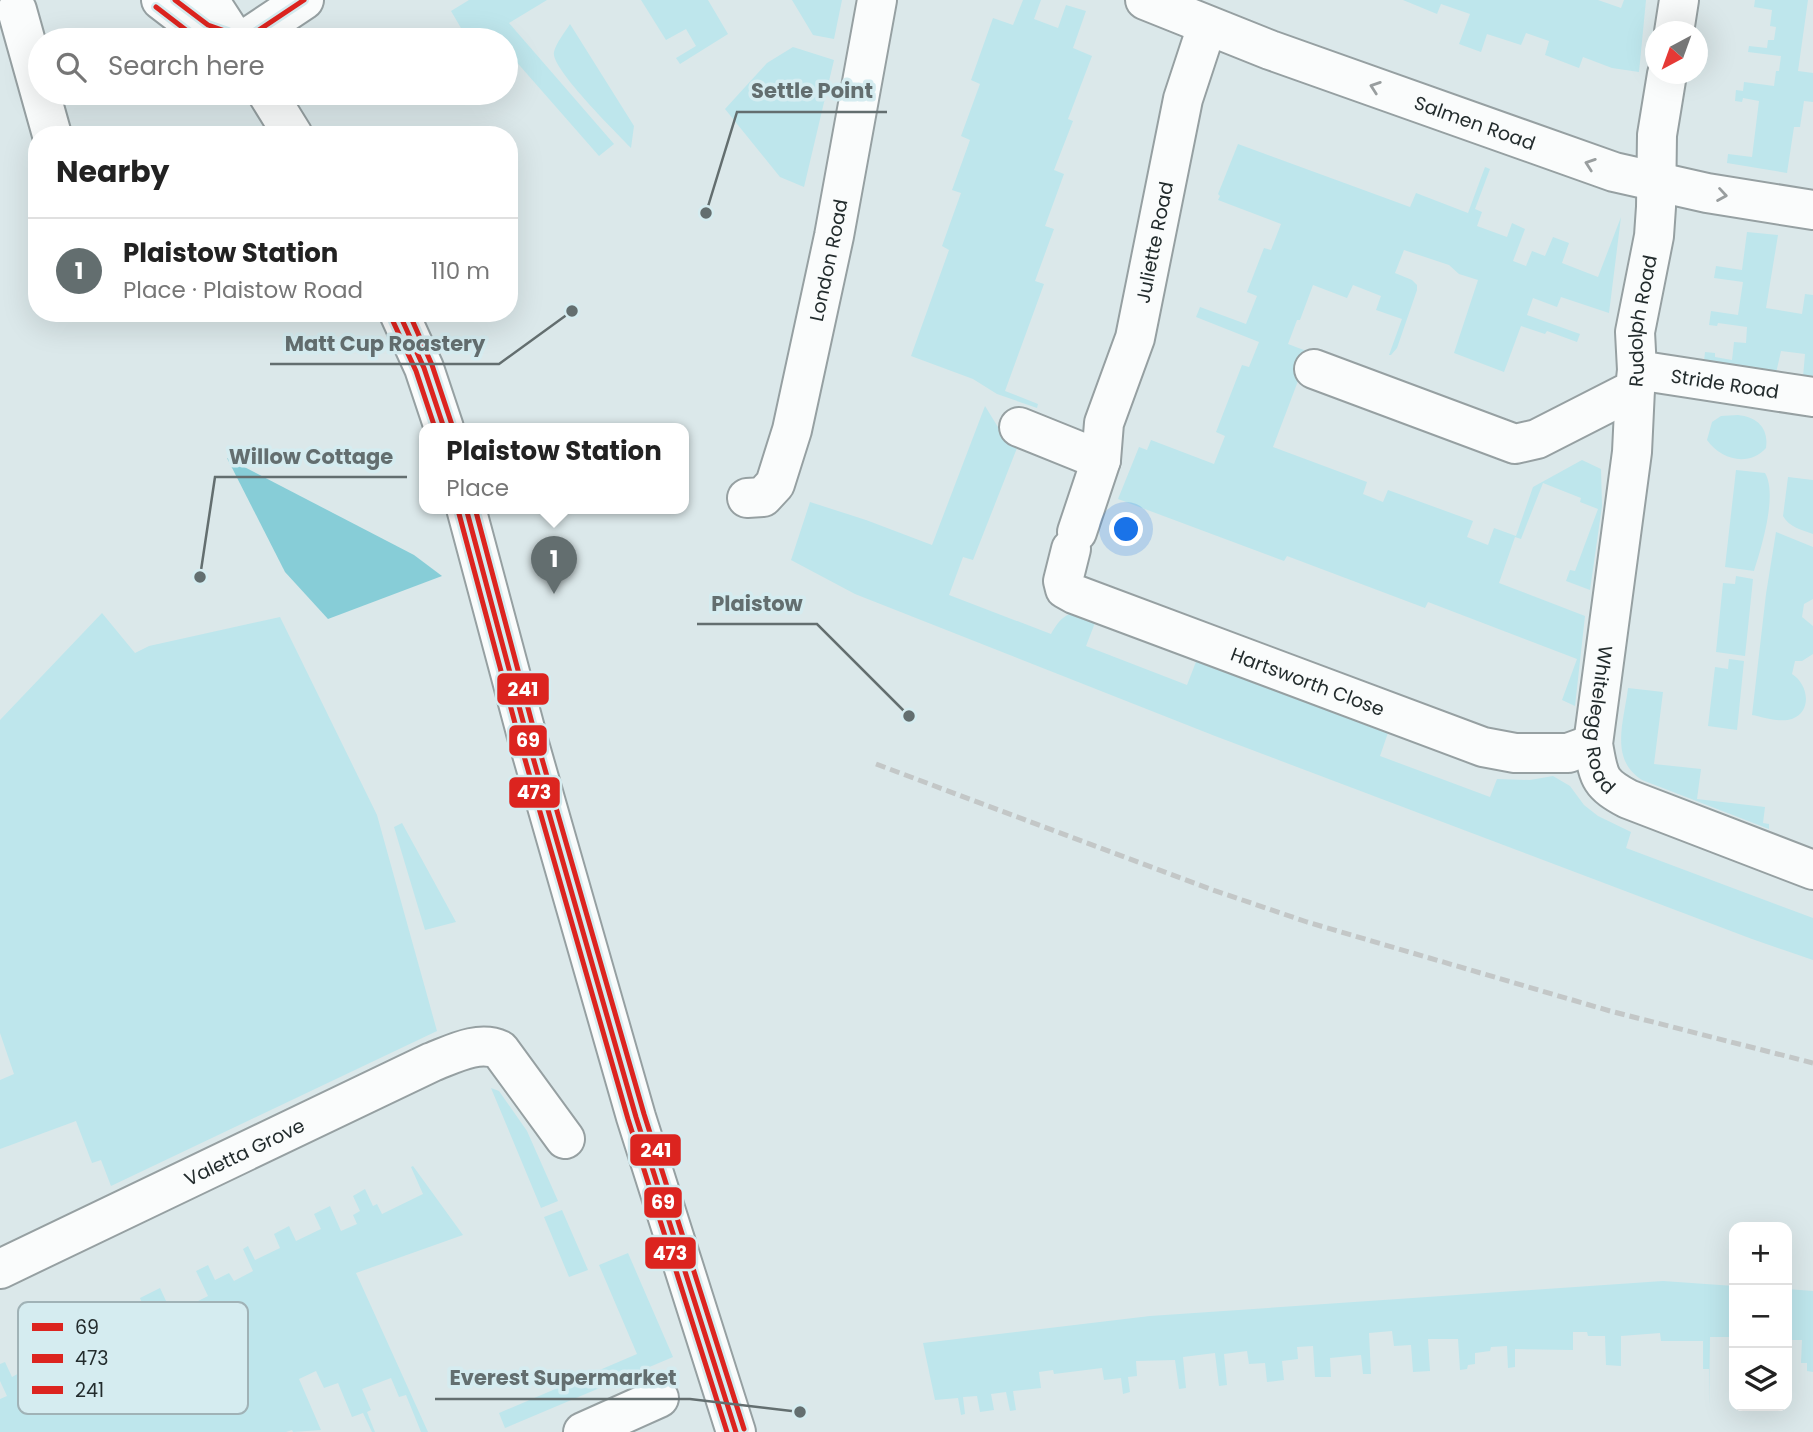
<!DOCTYPE html>
<html lang="en">
<head>
<meta charset="utf-8">
<style>
  body { margin:0; font-family:Poppins,sans-serif; background:#f2f2f2; color:#222 }
  .controls { position:absolute; right:21px; bottom:21px; display:grid; overflow:hidden; border-radius:14px; box-shadow:0 7px 28px #0002 }
  .controls button { width:63px; height:63px; display:grid; place-items:center; padding:0; border:0; border-bottom:2px solid #e0e0e0; background:#fff; color:#222; font:35px sans-serif }
  .compass { position:absolute; left:1645px; top:21px; width:63px; height:63px; border-radius:50%; background:#fff; box-shadow:0 7px 28px #0002; rotate:221deg }
  .you { position:absolute; left:1127px; top:530px; width:24px; height:24px; margin:-18px; border:5px solid #fff; border-radius:50%; background:#1a73e8; box-shadow:0 0 0 10px #1a73e833 }
  .badge { display:grid; place-items:center; width:46px; height:46px; border-radius:50%; background:#636e6f; color:#fff; font-size:23px; font-weight:700 }
  .pin { position:absolute; translate:-50% -58px; filter:drop-shadow(0 2px 4px #0008) }
  .pin::after { content:''; position:absolute; top:37px; width:24px; height:21px; background:inherit; clip-path:polygon(0 0,100% 0,50% 100%) }
  .popup { position:absolute; left:419px; top:423px; width:270px; height:91px; box-sizing:border-box; display:grid; place-content:center; border-radius:14px; background:#fff; filter:drop-shadow(0 2px 5px #0005); font-size:23px; white-space:nowrap; color:#767676 }
  .popup b { font-size:26px; color:#222 }
  .popup::after { content:''; position:absolute; left:50%; top:100%; margin-left:-14px; border:14px solid transparent; border-top-color:#fff }
  .list { margin:0; padding:0; list-style:none }
  h2 { display:flex; justify-content:space-between; align-items:center; height:91px; margin:0; padding:0 28px; font-size:30px }
  h2 small { font-size:23px; font-weight:400; color:#767676 }
  .list li { display:grid; grid-template-columns:46px 1fr auto; gap:21px; align-items:center; box-sizing:border-box; height:105px; padding:0 28px; border-top:2px solid #e0e0e0 }
  .list b { display:block; font-size:26px; white-space:nowrap }
  .list p { margin:0; font-size:23px; white-space:nowrap; color:#767676 }
  .list em { font-size:23px; font-style:normal; color:#767676 }
  .icon { flex:none; width:38px; height:38px; fill:none; stroke:currentColor; stroke-width:2; stroke-linecap:round; stroke-linejoin:round }
  .map { position:relative; flex:none; width:1813px; height:1432px; overflow:hidden }
  .search { position:absolute; background:#fff; box-shadow:0 7px 28px #0002; left:28px; top:28px; width:490px; height:77px; display:flex; align-items:center; gap:18px; box-sizing:border-box; padding:0 24px; border-radius:38px; color:#767676; font-size:26px }
  .panel { position:absolute; background:#fff; box-shadow:0 7px 28px #0002; left:28px; top:126px; width:490px; height:196px; border-radius:28px }
  .map>svg:first-child { display:block }
  .green { fill:#bee6ec }
  .forest { fill:#87cdd7 }
  .lines { fill:none; stroke-linecap:round; stroke-linejoin:round }
  .street-casing { stroke:#96a0a2; stroke-width:42 }
  .secondary-casing { stroke:#96a0a2; stroke-width:42 }
  .primary-casing { stroke:#96a0a2; stroke-width:42 }
  .street { stroke:#fafcfc; stroke-width:38 }
  .secondary { stroke:#fafcfc; stroke-width:38 }
  .primary { stroke:#fafcfc; stroke-width:38 }
  .rail { stroke:#c3c7c7; stroke-width:5; stroke-dasharray:10 5; stroke-linecap:butt }
  .bus-1-casing { stroke:#d5ecf0; stroke-width:10 }
  .bus-2-casing { stroke:#d5ecf0; stroke-width:10 }
  .bus-3-casing { stroke:#d5ecf0; stroke-width:10 }
  .bus-1 { stroke:#dc241f; stroke-width:5 }
  .bus-2 { stroke:#dc241f; stroke-width:5 }
  .bus-3 { stroke:#dc241f; stroke-width:5 }
  .oneway { stroke:#999e9f }
  .labels { text-anchor:middle; dominant-baseline:central; stroke-width:7; stroke-linejoin:round; paint-order:stroke }
  .street-label { font-size:19px; fill:#232c2d; stroke:#d5ecf0 }
  .key { fill:#d5ecf0; stroke:#a0b2b6; stroke-width:2 }
  .key-label { font-size:19px; fill:#232c2d }
  .leader { fill:none; stroke:#636e6f; stroke-width:2.5 }
  .callout-dot { fill:#636e6f; stroke:#d5ecf0; stroke-width:2.5 }
  .callout-label { font-size:21px; text-anchor:middle; font-weight:bold; fill:#636e6f; stroke:#d5ecf0; stroke-width:7; stroke-linejoin:round; paint-order:stroke }
  .line-badge { stroke:#d5ecf0; stroke-width:2.5 }
  .badge-label { font-size:19px; text-anchor:middle; font-weight:bold; fill:#fff }
</style>
</head>
<body>
<div class="map">
<svg width="1813" height="1432" viewBox="0 0 1813 1432">
  <rect width="100%" height="100%" fill="#dbe8ea"/>
  <path class="green" d="M 469,0 L 547,0 L 509,23 L 614,144 L 599,156 L 506,50 L 506,40 L 497,40 L 490,32 L 481,40 L 468,40 L 451,11 Z
    M 641,0 L 708,0 L 728,34 L 680,64 L 676,58 L 696,46 L 686,29 L 666,40 Z
    M 792,0 L 842,0 L 834,39 L 813,35 Z
    M 1023,0 L 1041,0 L 1034,19 L 1058,28 L 1066,5 L 1086,11 L 1073,48 L 1092,56 L 1068,119 L 1073,121 L 1054,170 L 1064,174 L 1045,226 L 1054,229 L 1035,281 L 1044,284 L 1005,391 L 1038,404 L 1037,408 L 997,394 L 973,379 L 911,356 L 949,250 L 942,246 L 961,193 L 952,190 L 970,140 L 961,136 L 980,84 L 971,80 L 993,18 L 1013,25 Z
    M 1403,0 L 1598,0 L 1621,8 L 1624,0 L 1646,0 L 1639,72 L 1612,68 L 1583,57 L 1579,68 L 1545,55 L 1549,41 L 1526,33 L 1521,45 L 1487,34 L 1481,52 L 1459,44 L 1470,14 L 1441,4 L 1437,14 Z
    M 1755,0 L 1808,0 L 1798,71 L 1813,73 L 1813,102 L 1804,101 L 1800,127 L 1794,127 L 1787,173 L 1727,163 L 1728,154 L 1752,157 L 1759,101 L 1743,98 L 1742,102 L 1735,101 L 1736,90 L 1743,91 L 1744,82 L 1774,86 L 1776,71 L 1779,71 L 1781,56 L 1748,52 L 1749,46 L 1767,48 L 1768,40 L 1774,40 L 1776,27 L 1770,26 L 1772,10 L 1754,7 Z
    M 570,24 L 634,126 L 631,148 C 618,134 550,68 554,52 C 556,43 565,32 570,24 Z
    M 793,47 L 834,60 L 804,187 L 780,177 L 725,109 L 767,63 Z
    M 1238,144 L 1410,207 L 1416,193 L 1468,213 L 1485,167 L 1490,169 L 1475,209 L 1482,212 L 1477,226 L 1507,237 L 1512,223 L 1525,229 L 1513,261 L 1526,266 L 1532,251 L 1545,256 L 1553,237 L 1569,243 L 1562,263 L 1598,277 L 1621,217 L 1609,313 L 1561,297 L 1557,307 L 1533,298 L 1527,315 L 1580,334 L 1577,342 L 1547,331 L 1545,334 L 1521,326 L 1504,372 L 1454,353 L 1478,280 L 1459,274 L 1449,265 L 1404,250 L 1395,273 L 1412,280 L 1417,285 L 1417,290 L 1397,348 L 1391,355 L 1389,355 L 1402,319 L 1376,310 L 1381,296 L 1353,285 L 1347,298 L 1313,285 L 1300,320 L 1297,320 L 1288,344 L 1309,352 L 1273,447 L 1367,482 L 1363,494 L 1383,502 L 1388,490 L 1473,521 L 1467,537 L 1488,545 L 1494,528 L 1516,536 L 1533,487 L 1582,460 L 1601,469 L 1602,506 L 1590,590 L 1566,581 L 1570,570 L 1575,571 L 1598,509 L 1580,502 L 1581,498 L 1543,483 L 1521,539 L 1515,537 L 1499,583 L 1585,616 L 1575,706 L 1562,700 L 1577,659 L 1428,602 L 1425,608 L 1287,556 L 1284,561 L 1118,499 L 1139,447 L 1147,450 L 1151,440 L 1214,464 L 1225,436 L 1216,432 L 1242,365 L 1249,367 L 1259,342 L 1196,317 L 1200,307 L 1246,324 L 1257,296 L 1247,292 L 1264,248 L 1271,250 L 1281,224 L 1218,200 L 1220,196 L 1218,194 Z
    M 1747,232 L 1778,235 L 1766,308 L 1802,314 L 1805,294 L 1813,295 L 1813,379 L 1803,377 L 1805,354 L 1781,351 L 1776,373 L 1704,361 L 1705,352 L 1715,353 L 1715,357 L 1732,360 L 1734,342 L 1746,343 L 1747,327 L 1718,323 L 1717,326 L 1709,325 L 1711,311 L 1738,315 L 1743,282 L 1714,278 L 1716,266 L 1742,270 Z
    M 985,406 L 1009,445 L 1017,448 L 973,560 L 963,557 L 949,595 L 1051,634 C 1064,611 1073,610 1098,615 L 1086,646 L 1187,685 L 1199,654 L 1391,724 L 1380,756 L 1490,797 L 1497,779 L 1530,780 L 1553,776 L 1570,786 L 1584,805 L 1598,816 L 1631,832 L 1626,848 L 1813,918 L 1813,960 L 1752,939 L 1215,736 L 855,594 L 791,560 L 810,502 L 866,520 L 932,545 Z
    M 1738,415 C 1757,417 1769,428 1766,448 C 1749,467 1721,460 1707,440 L 1712,422 L 1721,416 Z
    M 1736,470 L 1765,473 C 1778,494 1761,549 1754,571 L 1725,567 Z
    M 1788,477 L 1813,480 L 1813,534 C 1802,530 1789,527 1783,516 Z
    M 1776,532 L 1813,547 L 1813,599 L 1804,604 L 1802,617 L 1813,626 L 1813,654 L 1802,661 L 1795,661 L 1792,674 C 1808,684 1813,711 1792,719 C 1780,723 1763,717 1752,715 L 1766,594 Z
    M 1736,576 L 1753,579 L 1745,656 L 1716,652 L 1723,583 L 1735,584 Z
    M 102,613 L 135,653 L 149,646 L 280,617 L 377,815 L 437,1031 L 111,1186 L 101,1160 L 92,1163 L 76,1121 L 0,1149 L 0,1080 L 14,1074 L 0,1033 L 0,720 Z
    M 1729,659 L 1744,661 L 1737,730 L 1708,726 L 1715,667 L 1728,669 Z
    M 1628,688 L 1663,692 L 1654,764 L 1701,769 L 1697,799 L 1765,807 L 1763,823 L 1769,824 L 1769,829 L 1642,780 C 1609,759 1624,722 1628,688 Z
    M 402,823 L 456,922 L 425,930 L 394,827 Z
    M 491,1088 L 499,1091 L 527,1131 L 558,1201 L 541,1208 Z
    M 413,1166 L 463,1235 L 356,1273 L 428,1432 L 421,1432 L 406,1395 L 399,1397 L 391,1378 L 362,1389 L 371,1410 L 367,1412 L 375,1432 L 372,1432 L 363,1413 L 352,1417 L 338,1383 L 324,1388 L 316,1371 L 299,1379 L 321,1430 L 293,1432 L 292,1430 L 286,1432 L 0,1432 L 0,1399 L 7,1396 L 0,1381 L 0,1364 L 5,1362 L 12,1377 L 85,1337 L 81,1326 L 110,1312 L 118,1329 L 147,1316 L 140,1298 L 160,1288 L 173,1316 L 195,1306 L 194,1303 L 208,1296 L 196,1271 L 208,1265 L 215,1280 L 229,1273 L 234,1281 L 253,1271 L 243,1249 L 248,1246 L 255,1260 L 280,1248 L 274,1234 L 289,1226 L 296,1241 L 321,1229 L 314,1214 L 330,1206 L 341,1231 L 357,1224 L 353,1215 L 360,1211 L 353,1196 L 365,1189 L 373,1206 L 377,1204 L 382,1214 L 423,1194 L 411,1167 Z
    M 562,1210 L 588,1270 L 569,1277 L 544,1217 Z
    M 628,1253 L 673,1357 L 505,1428 L 499,1413 L 637,1354 L 599,1265 Z
    M 1663,1281 L 1734,1286 L 1734,1337 L 1710,1337 L 1709,1407 L 1709,1369 L 1703,1369 L 1703,1341 L 1661,1341 L 1660,1333 L 1621,1336 L 1621,1366 L 1606,1365 L 1605,1336 L 1588,1336 L 1587,1332 L 1573,1332 L 1573,1350 L 1515,1349 L 1515,1367 L 1508,1368 L 1507,1346 L 1491,1347 L 1490,1351 L 1475,1353 L 1475,1364 L 1468,1365 L 1467,1369 L 1460,1370 L 1458,1339 L 1428,1339 L 1430,1371 L 1413,1372 L 1411,1345 L 1394,1346 L 1392,1331 L 1369,1333 L 1371,1374 L 1363,1374 L 1361,1355 L 1330,1358 L 1331,1377 L 1315,1377 L 1313,1346 L 1297,1347 L 1298,1359 L 1282,1361 L 1284,1380 L 1267,1382 L 1265,1363 L 1249,1364 L 1247,1351 L 1224,1354 L 1227,1385 L 1219,1386 L 1215,1353 L 1183,1357 L 1186,1388 L 1179,1389 L 1175,1360 L 1136,1361 L 1137,1376 L 1128,1377 L 1130,1392 L 1123,1394 L 1121,1378 L 1104,1380 L 1102,1368 L 1054,1374 L 1053,1370 L 1039,1372 L 1041,1388 L 1013,1391 L 1016,1410 L 1010,1411 L 1006,1392 L 991,1394 L 994,1410 L 980,1412 L 977,1396 L 963,1397 L 965,1414 L 961,1415 L 958,1398 L 935,1400 L 923,1343 L 1150,1316 Z
    M 1787,1289 L 1813,1291 L 1813,1372 L 1807,1371 L 1807,1363 L 1801,1363 L 1802,1340 L 1787,1340 Z"/>
  <path class="forest" d="M 227,458 L 414,555 L 442,576 L 328,619 L 285,572 Z"/>
  <g class="lines">
    <g class="street-casing">
      <g id="street">
        <path id="s1" d="M 1145,0 L 1270,50 L 1614,172 L 1707,193 L 1813,210"/>
        <path d="M 17,10 L 52,135"/>
        <path d="M 1674,32 L 1679,0"/>
        <path id="s2" d="M 1314,369 L 1515,444 L 1537,439 L 1635,389 L 1637,370 L 1635,332 L 1654,236 L 1656,207 L 1657,135 L 1667,74"/>
        <path id="s3" d="M 1637,370 L 1813,397"/>
        <path id="s4" d="M 1635,389 L 1632,452 L 1593,744 C 1599,777 1598,783 1628,799 L 1813,870"/>
        <path d="M 1019,427 L 1101,460"/>
        <path id="s5" d="M 747,498 L 763,497 L 775,484 L 792,430 L 834,236 L 877,0"/>
        <path id="s6" d="M 1077,532 L 1101,460 L 1104,423 L 1135,338 L 1183,99 L 1207,26"/>
        <path id="s7" d="M 1071,549 L 1063,581 L 1065,589 L 1074,594 L 1483,747 L 1515,753 L 1568,753 L 1593,744"/>
        <path id="s8" d="M 0,1269 L 432,1062 C 453,1054 479,1040 500,1050 L 565,1139"/>
        <path d="M 583,1432 L 659,1398"/>
      </g>
    </g>
    <g class="secondary-casing">
      <path id="secondary" d="M 244,40 L 304,0"/>
    </g>
    <g class="primary-casing">
      <path id="primary" d="M 161,0 L 204,33 L 225,40
        M 209,0 L 235,40
        M 267,93 L 293,135
        M 399,313 L 424,368 L 444,428
        M 466,508 L 528,740 L 636,1117 L 736,1432"/>
    </g>
    <use href="#street" class="street"/>
    <use href="#secondary" class="secondary"/>
    <use href="#primary" class="primary"/>
    <path class="rail" d="M 876,764 L 1210,889 L 1307,922 L 1610,1011 L 1813,1063"/>
    <g class="bus-1-casing">
      <path id="bus-1" d="M 244,40 L 304,0
        M 399,313 L 424,368 L 444,428
        M 466,508 L 528,740 L 636,1117 L 736,1432"/>
    </g>
    <g class="bus-2-casing">
      <path id="bus-2" d="M 156,7 L 199,40
        M 391,317 L 416,371 L 435,428
        M 458,510 L 520,742 L 628,1119 L 727,1432"/>
    </g>
    <g class="bus-3-casing">
      <path id="bus-3" d="M 175,0 L 208,25 L 228,32
        M 409,313 L 432,365 L 452,425
        M 475,508 L 536,738 L 644,1114 L 744,1429"/>
    </g>
    <use href="#bus-1" class="bus-1"/>
    <use href="#bus-2" class="bus-2"/>
    <use href="#bus-3" class="bus-3"/>
  </g>
  <defs><path id="oneway-chevron" d="M-2-3.5L2.5 0L-2 3.5" fill="none" stroke-width="1.6" stroke-linecap="round" stroke-linejoin="round" transform="scale(1.75)"/></defs>
  <g class="oneway">
    <use href="#oneway-chevron" transform="translate(1375 87) rotate(-161)"/>
    <use href="#oneway-chevron" transform="translate(1590 164) rotate(-161)"/>
    <use href="#oneway-chevron" transform="translate(1722 195) rotate(9)"/>
  </g>
  <g class="labels">
    <g class="street-label">
      <text stroke="none"><textPath href="#s1" startOffset="352">Salmen Road</textPath></text>
      <text stroke="none"><textPath href="#s6" startOffset="301">Juliette Road</textPath></text>
      <text stroke="none"><textPath href="#s5" startOffset="264">London Road</textPath></text>
      <text stroke="none"><textPath href="#s2" startOffset="416">Rudolph Road</textPath></text>
      <text stroke="none"><textPath href="#s3" startOffset="89">Stride Road</textPath></text>
      <text stroke="none"><textPath href="#s7" startOffset="301">Hartsworth Close</textPath></text>
      <text stroke="none"><textPath href="#s4" startOffset="334">Whitelegg Road</textPath></text>
      <text stroke="none"><textPath href="#s8" startOffset="271">Valetta Grove</textPath></text>
    </g>
  </g>
  <rect x="18" y="1302" width="230" height="112" rx="10" class="key"/>
  <rect x="32" y="1323" width="31" height="8" fill="#dc241f"/>
  <rect x="32" y="1354" width="31" height="9" fill="#dc241f"/>
  <rect x="32" y="1386" width="31" height="8" fill="#dc241f"/>
  <g class="key-label">
    <text x="75" y="1334">69</text>
    <text x="75" y="1365">473</text>
    <text x="75" y="1397">241</text>
  </g>
  <path class="leader" d="M706 213L737 112H887M572 311L499 364H270M200 577L215 477H407M909 716L817 624H697M800 1412L690 1399H435"/>
  <g class="callout-dot">
    <circle cx="706" cy="213" r="7"/>
    <circle cx="572" cy="311" r="7"/>
    <circle cx="200" cy="577" r="7"/>
    <circle cx="909" cy="716" r="7"/>
    <circle cx="800" cy="1412" r="7"/>
  </g>
  <g class="callout-label">
    <text x="812" y="98">Settle Point</text>
    <text x="385" y="351">Matt Cup Roastery</text>
    <text x="311" y="464">Willow Cottage</text>
    <text x="757" y="611">Plaistow</text>
    <text x="563" y="1385">Everest Supermarket</text>
  </g>
  <g class="line-badge">
    <rect x="496" y="672" width="54" height="34" rx="7" fill="#dc241f"/>
    <rect x="508" y="724" width="40" height="33" rx="7" fill="#dc241f"/>
    <rect x="508" y="776" width="53" height="33" rx="7" fill="#dc241f"/>
    <rect x="629" y="1133" width="53" height="34" rx="7" fill="#dc241f"/>
    <rect x="643" y="1186" width="40" height="33" rx="7" fill="#dc241f"/>
    <rect x="644" y="1236" width="53" height="34" rx="7" fill="#dc241f"/>
  </g>
  <g class="badge-label">
    <text x="523" y="696">241</text>
    <text x="528" y="747">69</text>
    <text x="534" y="799">473</text>
    <text x="656" y="1157">241</text>
    <text x="663" y="1209">69</text>
    <text x="670" y="1260">473</text>
  </g>
</svg>
<div class="controls">
<button>+</button>
<button>−</button>
<button><svg class="icon" aria-label="layers" viewBox="0 0 24 24"><path d="M12 4l9 5-9 5-9-5zM3 14l9 5 9-5"/></svg></button>
</div>
<svg class="compass" viewBox="-18 -18 36 36"><path d="M0-13l5 13h-10z" fill="#e53935"/><path d="M0 13l5-13h-10z" fill="#767676"/></svg>
<div class="you"></div>
<div class="pin badge" style="left:554px;top:594px">1</div>
<div class="popup"><b>Plaistow Station</b>Place</div>
<div class="search"><svg class="icon" aria-label="search" viewBox="0 0 24 24"><circle cx="10" cy="10" r="6"/><path d="M15 15l6 6"/></svg>Search here</div>
<section class="panel">
<h2>Nearby<small></small></h2>
<ul class="list">
<li><span class="badge">1</span><div><b>Plaistow Station</b><p>Place · Plaistow Road</p></div><em>110 m</em></li>
</ul>
</section>
</div>
</body>
</html>
